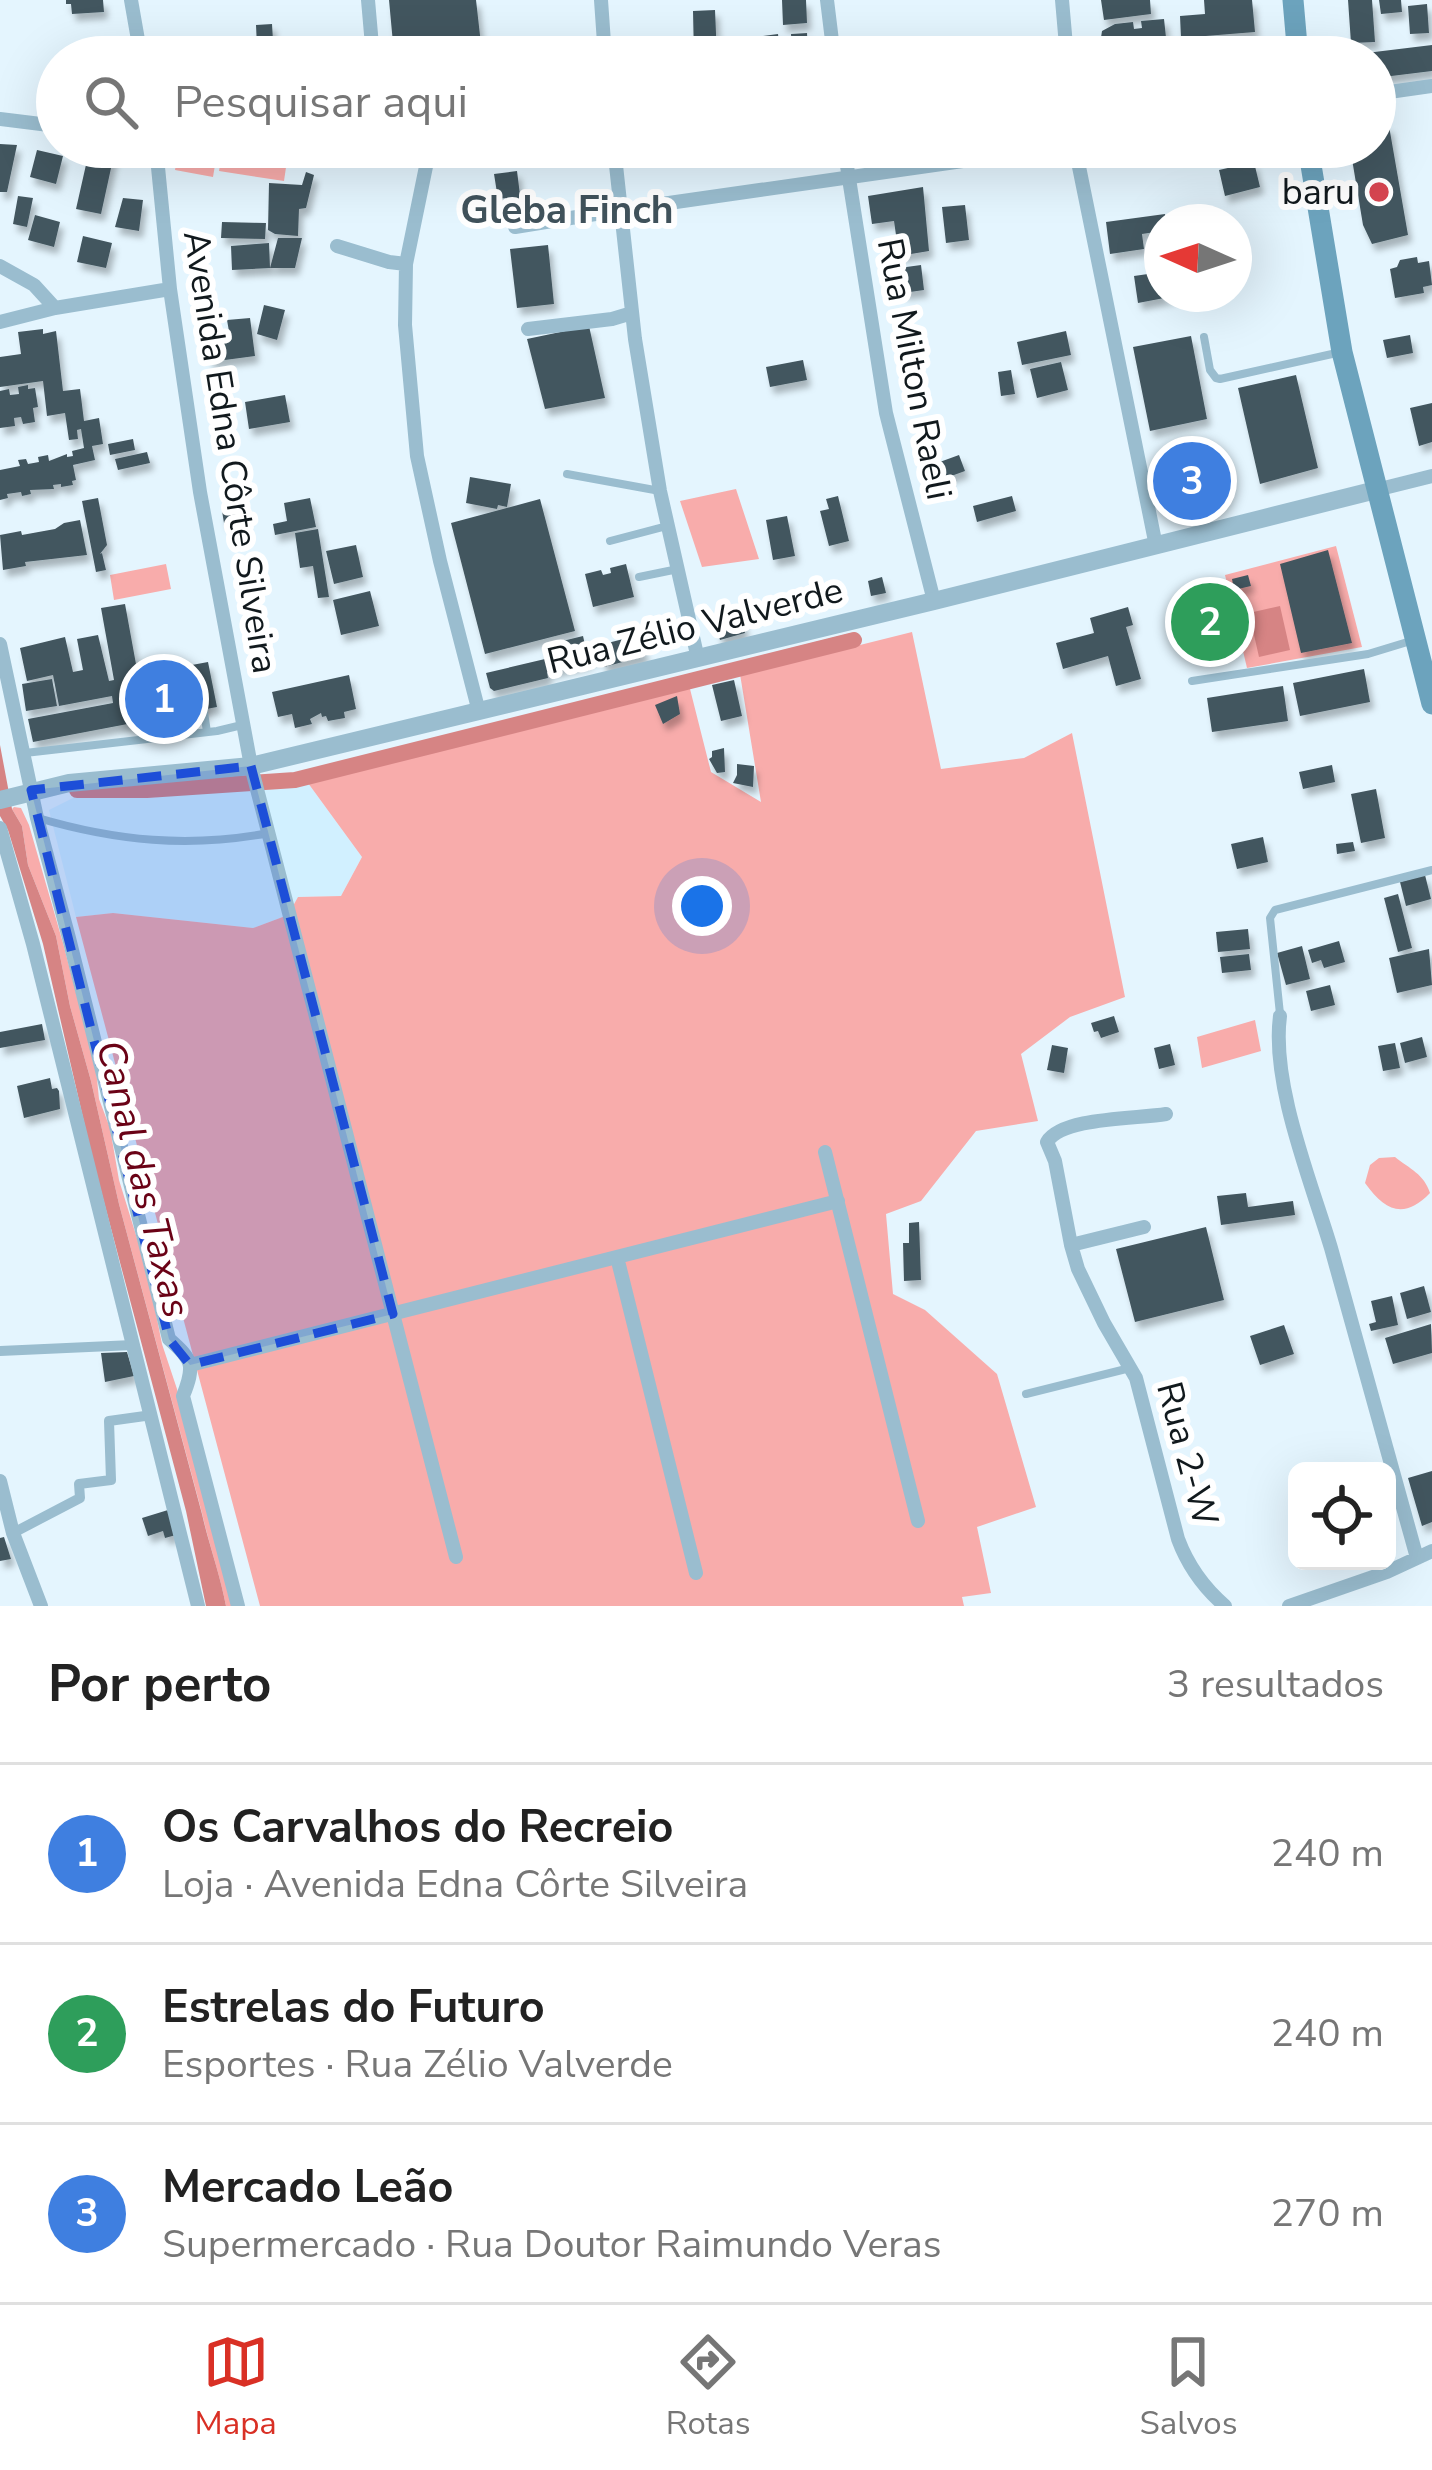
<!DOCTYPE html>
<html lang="pt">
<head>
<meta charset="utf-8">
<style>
  body { margin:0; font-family:"Nunito Sans",sans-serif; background:#f2f2f2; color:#222 }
  .controls { position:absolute; right:36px; bottom:36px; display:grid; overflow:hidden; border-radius:18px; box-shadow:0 12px 48px #0002 }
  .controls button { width:108px; height:108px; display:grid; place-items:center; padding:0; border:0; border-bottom:3px solid #e0e0e0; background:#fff; color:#222; font:60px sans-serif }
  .compass { position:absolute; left:1144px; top:204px; width:108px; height:108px; border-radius:50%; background:#fff; box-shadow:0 12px 48px #0002; rotate:273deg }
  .you { position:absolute; left:702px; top:906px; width:42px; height:42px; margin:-30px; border:9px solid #fff; border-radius:50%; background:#1a73e8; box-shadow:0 0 0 18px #1a73e833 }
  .badge { display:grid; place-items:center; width:78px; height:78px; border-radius:50%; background:#d93025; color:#fff; font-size:39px; font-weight:700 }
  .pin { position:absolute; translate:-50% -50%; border:6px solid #fff; box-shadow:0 3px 12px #0006 }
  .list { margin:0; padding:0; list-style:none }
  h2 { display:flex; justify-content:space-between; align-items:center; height:156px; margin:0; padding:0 48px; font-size:51px }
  h2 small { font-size:39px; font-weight:400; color:#767676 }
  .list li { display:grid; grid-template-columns:78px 1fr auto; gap:36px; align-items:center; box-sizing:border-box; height:180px; padding:0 48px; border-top:3px solid #e0e0e0 }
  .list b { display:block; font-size:45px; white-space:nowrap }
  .list p { margin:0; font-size:39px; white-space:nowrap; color:#767676 }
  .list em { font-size:39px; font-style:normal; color:#767676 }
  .icon { flex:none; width:66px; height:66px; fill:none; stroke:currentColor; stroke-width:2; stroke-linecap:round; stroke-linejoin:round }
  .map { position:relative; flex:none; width:1432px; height:1606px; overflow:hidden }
  .search { position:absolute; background:#fff; box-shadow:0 12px 48px #0002; left:36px; right:36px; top:36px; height:132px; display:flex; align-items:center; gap:30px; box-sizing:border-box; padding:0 42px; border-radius:66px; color:#767676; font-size:45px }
  .sheet { height:696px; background:#fff }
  nav { display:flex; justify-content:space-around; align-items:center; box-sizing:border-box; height:168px; border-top:3px solid #e0e0e0; background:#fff; font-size:33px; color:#767676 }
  nav a { display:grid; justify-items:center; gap:6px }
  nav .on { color:#d93025 }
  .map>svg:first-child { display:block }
  .built { fill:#d1f0ff }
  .green { fill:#f8acab }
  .water { fill:#d68484 }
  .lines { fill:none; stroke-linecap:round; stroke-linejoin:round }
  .canal { stroke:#d68484; stroke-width:16 }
  .building { fill:#43565f; filter:url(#shadow) }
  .service { stroke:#9abdcf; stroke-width:8 }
  .pedestrian { stroke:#9abdcf; stroke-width:10 }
  .minor { stroke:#9abdcf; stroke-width:14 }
  .tertiary { stroke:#9abdcf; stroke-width:18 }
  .secondary { stroke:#6ca3bd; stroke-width:21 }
  .marked { fill:#1d4ed8; fill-opacity:0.2; stroke:#1d4ed8; stroke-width:9; stroke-dasharray:24 15; stroke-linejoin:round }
  .poi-dot { fill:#d64550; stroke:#fff; stroke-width:4.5 }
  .labels { text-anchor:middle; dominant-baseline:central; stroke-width:12; stroke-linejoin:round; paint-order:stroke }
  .poi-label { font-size:36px; fill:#11191d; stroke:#fff; text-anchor:end }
  .street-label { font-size:36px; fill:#11191d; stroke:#fff }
  .neighbourhood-label { font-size:39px; font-weight:bold; fill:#40525b; stroke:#fff }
  .water-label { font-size:39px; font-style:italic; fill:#6a0216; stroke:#fff }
</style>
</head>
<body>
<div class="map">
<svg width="1432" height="1606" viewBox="0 0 1432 1606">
  <defs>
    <filter id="shadow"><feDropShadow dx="4" dy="7" stdDeviation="3" flood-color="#0004"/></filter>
  </defs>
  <rect width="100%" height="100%" fill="#e4f5fe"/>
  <path class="built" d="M 308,783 L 362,857 L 341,896 L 299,897 L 288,915 L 253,928 L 113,913 L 76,917 L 49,810 L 81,794 L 148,798 Z"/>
  <path class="green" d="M 179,147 L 218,147 L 213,177 L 175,170 Z
    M 223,147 L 289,147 L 284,181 L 219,171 Z
    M 736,489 L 759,559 L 702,567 L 680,501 Z
    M 1336,546 L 1362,647 L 1247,668 L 1225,575 Z
    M 166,564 L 171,589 L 114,600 L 110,575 Z
    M 1223,581 L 1240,653 L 1197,663 L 1179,592 Z
    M 855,632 L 860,645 L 912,632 L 941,769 L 1024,758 L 1072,733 L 1125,997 L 1070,1017 L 1021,1054 L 1038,1121 L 976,1131 L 921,1201 L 886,1214 L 893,1294 L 925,1310 L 997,1374 L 1036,1507 L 977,1527 L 991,1593 L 962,1597 L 964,1606 L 260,1606 L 76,917 L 113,913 L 253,928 L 288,915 L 298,897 L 341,896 L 362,857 L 308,783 L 689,685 L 711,772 L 761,802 L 738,662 Z
    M 14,807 L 21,808 L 29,825 L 63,943 L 96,1069 L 99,1099 L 110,1128 L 119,1180 L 148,1274 L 162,1344 L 177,1389 L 232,1606 L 226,1606 C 220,1574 209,1545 202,1513 L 119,1204 L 91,1081 L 70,1006 L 56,936 L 28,865 L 22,826 L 12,809 Z
    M 1255,1020 L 1261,1051 L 1202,1068 L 1197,1037 Z
    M 1395,1157 C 1410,1169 1424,1174 1430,1193 C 1404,1220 1385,1211 1365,1183 L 1370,1165 L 1379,1158 Z"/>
  <path class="water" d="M 1280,606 L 1290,650 L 1259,657 L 1249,613 Z
    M 0,745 L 12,809 L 22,826 L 28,865 L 56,936 L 70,1006 L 91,1081 L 119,1204 L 202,1514 C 209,1545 220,1574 226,1606 L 206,1606 L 186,1511 L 92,1157 L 43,944 L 8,830 L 0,816 Z"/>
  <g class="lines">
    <path class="canal" d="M 77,790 L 147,790 L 295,780 L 854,640"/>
  </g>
  <path class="building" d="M 66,0 L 103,0 L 104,12 L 72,14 L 71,4 L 66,4 Z
    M 389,0 L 476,0 L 481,44 L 394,54 Z
    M 782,0 L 806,0 L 807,23 L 783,25 Z
    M 1101,0 L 1150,0 L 1151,14 L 1104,20 Z
    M 1204,0 L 1252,0 L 1255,32 L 1181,38 L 1180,16 L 1205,14 Z
    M 1348,0 L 1372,0 L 1375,42 L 1351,43 Z
    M 1379,0 L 1401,0 L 1402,12 L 1381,14 Z
    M 1427,4 L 1429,33 L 1410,34 L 1408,6 Z
    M 715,10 L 717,57 L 694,57 L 693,11 Z
    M 1164,19 L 1168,56 L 1144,57 L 1144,50 L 1136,51 L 1136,57 L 1105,56 L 1100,44 L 1102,31 L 1115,24 L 1133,22 L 1134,29 L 1142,28 L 1141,21 Z
    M 272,24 L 274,57 L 227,57 L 227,50 L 257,47 L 256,25 Z
    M 807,33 L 808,51 L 792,52 L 791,34 Z
    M 778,34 L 780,52 L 721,57 L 719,42 Z
    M 918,39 L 920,57 L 885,57 L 883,42 Z
    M 975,42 L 976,57 L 957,57 L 955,43 Z
    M 1432,45 L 1432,71 L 1375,78 L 1375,57 L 1358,57 L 1358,54 Z
    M 1389,126 L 1408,235 L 1372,244 L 1363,225 L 1350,147 L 1375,147 L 1375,127 Z
    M 0,144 L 17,145 L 7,192 L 0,192 Z
    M 90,147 L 115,150 L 101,214 L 76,209 Z
    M 37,150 L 63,156 L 56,184 L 30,177 Z
    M 1254,162 L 1260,187 L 1225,196 L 1219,170 Z
    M 517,171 L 521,203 L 507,204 L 506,198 L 498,199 L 494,174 Z
    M 306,172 L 314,175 L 306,208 L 299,209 L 298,236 L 275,234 L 268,230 L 269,183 L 302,185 Z
    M 923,187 L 929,251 L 899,256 L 894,221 L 872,224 L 868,196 Z
    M 18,196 L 33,198 L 27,227 L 13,224 Z
    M 123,198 L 143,200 L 139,231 L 115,227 Z
    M 965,205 L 969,240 L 946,243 L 942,207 Z
    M 1165,214 L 1166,222 L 1162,222 L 1162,231 L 1142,234 L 1144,249 L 1110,254 L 1106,222 Z
    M 35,215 L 60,222 L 54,247 L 28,240 Z
    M 222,222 L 266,223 L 265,239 L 221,238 Z
    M 83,236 L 112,243 L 106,268 L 77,262 Z
    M 278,238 L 302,238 L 295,268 L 270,268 Z
    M 269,243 L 270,268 L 232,270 L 231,246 Z
    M 548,245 L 554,304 L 517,308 L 510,249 Z
    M 1417,257 L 1418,263 L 1429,261 L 1432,285 L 1423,287 L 1424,293 L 1395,298 L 1390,269 L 1397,267 L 1400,260 Z
    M 921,265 L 924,290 L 903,293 L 899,268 Z
    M 1162,272 L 1162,294 L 1175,294 L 1175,296 L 1138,303 L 1134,276 Z
    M 264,305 L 285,310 L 277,340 L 257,334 Z
    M 250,318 L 255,356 L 210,362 L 207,338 L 230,337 L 227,320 Z
    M 589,326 L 605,398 L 545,409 L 527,339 Z
    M 43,329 L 43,334 L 56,331 L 63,391 L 80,389 L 84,421 L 99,418 L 103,444 L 92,446 L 95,460 L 73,465 L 76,480 L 72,481 L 73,485 L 61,487 L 61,484 L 53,485 L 54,489 L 30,490 L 31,494 L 22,496 L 21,492 L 7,494 L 8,498 L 0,500 L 0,470 L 20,466 L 18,460 L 26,459 L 28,464 L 39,462 L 38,457 L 48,455 L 49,461 L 67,454 L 67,457 L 73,456 L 72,451 L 84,448 L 81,429 L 77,430 L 78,439 L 69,440 L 65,413 L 47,416 L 43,381 L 0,387 L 0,357 L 21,354 L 18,332 Z
    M 1066,331 L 1071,355 L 1022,365 L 1017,342 Z
    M 1410,335 L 1413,353 L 1387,358 L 1383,340 Z
    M 1191,336 L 1207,419 L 1150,431 L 1133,347 Z
    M 803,360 L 807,380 L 770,387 L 766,367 Z
    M 1061,362 L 1068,390 L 1037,398 L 1030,369 Z
    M 1011,370 L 1015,394 L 1001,396 L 998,372 Z
    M 1296,375 L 1318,468 L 1260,484 L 1238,388 Z
    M 28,385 L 28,389 L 35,388 L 38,407 L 33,408 L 35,422 L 23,424 L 21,417 L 14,418 L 15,426 L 0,428 L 0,391 L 9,389 L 10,395 L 19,394 L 18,387 Z
    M 285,395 L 290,422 L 249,429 L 245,402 Z
    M 1432,403 L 1432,442 L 1419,446 L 1410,408 Z
    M 133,439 L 135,450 L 110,455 L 108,444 Z
    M 147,452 L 150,463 L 118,470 L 115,459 Z
    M 959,455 L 965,471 L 943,479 L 937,463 Z
    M 470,477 L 511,484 L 507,507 L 498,505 L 497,509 L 466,503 Z
    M 838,496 L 849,541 L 829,546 L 820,511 L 829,509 L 826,499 Z
    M 1012,496 L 1016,511 L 977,522 L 973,506 Z
    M 98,498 L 107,545 L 100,554 L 102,553 L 106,570 L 96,572 L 82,501 Z
    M 310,498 L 316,527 L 275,535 L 273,524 L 287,521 L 284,503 Z
    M 540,499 L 575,631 L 485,654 L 451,523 Z
    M 243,509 L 245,521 L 224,523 L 222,511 Z
    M 787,516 L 795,556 L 773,560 L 766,520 Z
    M 80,520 L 87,555 L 25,562 L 26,566 L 3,570 L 0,535 L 21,531 L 22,535 L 55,529 L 64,523 Z
    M 318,529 L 329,597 L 318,598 L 313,566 L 300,568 L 295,533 Z
    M 356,545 L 363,577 L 334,584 L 326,551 Z
    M 1328,550 L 1352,643 L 1301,653 L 1280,564 Z
    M 626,564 L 634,597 L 593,607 L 585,574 L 601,570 L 603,575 L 611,573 L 610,568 Z
    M 1248,575 L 1251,586 L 1234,590 L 1232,579 Z
    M 882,577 L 886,593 L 871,596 L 868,581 Z
    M 370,591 L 379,626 L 341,635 L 333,600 Z
    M 125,604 L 138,675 L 208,662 L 217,707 L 33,742 L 28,719 L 113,703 L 112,696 L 59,706 L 53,675 L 27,681 L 20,648 L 65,637 L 73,672 L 83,670 L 77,639 L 98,635 L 109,681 L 114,680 L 101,608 Z
    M 1128,607 L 1133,625 L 1126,627 L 1141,679 L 1116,686 L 1108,656 L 1063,669 L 1056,643 L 1094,633 L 1090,618 Z
    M 742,619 L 745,633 L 720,640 L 716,626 Z
    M 639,635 L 645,656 L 604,667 L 601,656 L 590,659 L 588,648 Z
    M 583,636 L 589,662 L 547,672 L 548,678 L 494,691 L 490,688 L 486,673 L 545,659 L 542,646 Z
    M 1364,669 L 1370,702 L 1300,716 L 1293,683 Z
    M 349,675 L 356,709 L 344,712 L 345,718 L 328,721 L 326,716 L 322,717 L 321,713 L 310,719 L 312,724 L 295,728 L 292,714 L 278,717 L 272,692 Z
    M 52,679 L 57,706 L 26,711 L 22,684 Z
    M 734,680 L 742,716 L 721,721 L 712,685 Z
    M 1283,686 L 1288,721 L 1212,732 L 1207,698 Z
    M 677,696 L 680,714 L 663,724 L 655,705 Z
    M 724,748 L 725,772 L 717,773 L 709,759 L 712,757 L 712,751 Z
    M 737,764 L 754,766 L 753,787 L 733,783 L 737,775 Z
    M 1332,765 L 1335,782 L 1303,789 L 1299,772 Z
    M 1376,789 L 1385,838 L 1361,843 L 1351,794 Z
    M 1263,837 L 1268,862 L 1237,869 L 1231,844 Z
    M 1353,842 L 1355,851 L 1337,854 L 1336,844 Z
    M 1425,875 L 1431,899 L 1406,906 L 1400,882 Z
    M 1398,894 L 1412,948 L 1398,952 L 1384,898 Z
    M 1248,929 L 1250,949 L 1218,952 L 1216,932 Z
    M 1339,941 L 1345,962 L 1324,968 L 1321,960 L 1312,963 L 1308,950 Z
    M 1302,946 L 1310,979 L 1286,985 L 1277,953 Z
    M 1429,949 L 1432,985 L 1397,993 L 1389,958 Z
    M 1249,954 L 1251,970 L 1222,973 L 1220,957 Z
    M 1330,985 L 1335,1005 L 1311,1011 L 1306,991 Z
    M 1114,1016 L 1119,1032 L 1101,1038 L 1098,1031 L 1094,1032 L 1091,1023 Z
    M 42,1024 L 45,1040 L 0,1048 L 0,1032 Z
    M 1422,1037 L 1427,1057 L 1405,1063 L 1400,1043 Z
    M 1395,1043 L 1400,1068 L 1383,1071 L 1378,1046 Z
    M 1170,1044 L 1175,1065 L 1159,1069 L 1154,1048 Z
    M 1052,1045 L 1068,1048 L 1064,1073 L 1047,1070 Z
    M 50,1078 L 52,1089 L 57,1088 L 59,1091 L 60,1109 L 24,1118 L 17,1086 Z
    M 1246,1193 L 1248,1207 L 1293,1201 L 1295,1215 L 1221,1225 L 1217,1196 Z
    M 919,1222 L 921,1280 L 904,1281 L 903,1243 L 909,1243 L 909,1223 Z
    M 1206,1227 L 1224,1300 L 1135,1322 L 1116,1249 Z
    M 1424,1286 L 1431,1312 L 1407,1319 L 1400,1293 Z
    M 1392,1296 L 1398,1325 L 1371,1331 L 1369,1324 L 1376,1322 L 1371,1301 Z
    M 1431,1324 L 1432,1353 L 1393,1364 L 1385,1338 Z
    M 1284,1325 L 1294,1354 L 1260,1365 L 1250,1336 Z
    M 127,1352 L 134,1376 L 105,1382 L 101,1353 Z
    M 1432,1471 L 1432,1522 L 1422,1526 L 1408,1478 Z
    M 168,1510 L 176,1535 L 165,1538 L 163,1531 L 148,1536 L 142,1518 Z
    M 4,1537 L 11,1559 L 0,1561 L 0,1538 Z"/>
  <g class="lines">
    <path class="service" d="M 1204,337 L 1210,370 L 1216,378 L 1220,379 L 1341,352
      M 567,474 L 660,491
      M 610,541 L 667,526
      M 639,577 L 678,569
      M 1192,681 L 1368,654 L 1414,640
      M 204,712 L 207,732
      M 25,753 L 217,731 L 242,725
      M 38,818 C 116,841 189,848 269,833
      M 1280,1014 L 1270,918 L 1275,910 L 1432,870
      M 1026,1394 L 1130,1368"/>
    <path class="pedestrian" d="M 0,1351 L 133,1345
      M 13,1533 L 80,1498 L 79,1484 L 111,1480 L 109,1421 L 152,1415"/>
    <path class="minor" d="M 131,0 L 141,57
      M 368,0 L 373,57
      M 601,0 L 605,57
      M 827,0 L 834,57
      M 1062,0 L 1067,57
      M 1375,94 L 1432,86
      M 0,119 L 57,126
      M 156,147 L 170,289 L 200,492 L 251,766 L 456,1557
      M 430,147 L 406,264 L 405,325 L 417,456 L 440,561 L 479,712
      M 614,147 L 635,339 L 660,491 L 698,659
      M 844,147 L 886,413 L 934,601
      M 1075,147 L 1156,546
      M 515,227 L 620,210 L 1061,147
      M 337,246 L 389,262 L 406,264
      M 0,266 L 34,285 L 55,308
      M 0,322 L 55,308 L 170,289
      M 528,329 L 612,319 L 632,313
      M 1376,490 L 1432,476
      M 0,644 L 37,818 L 69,938 L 169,1339 C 193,1360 195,1366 183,1396 L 238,1606
      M 0,828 L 33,944 L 198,1606
      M 1280,1016 C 1271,1084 1311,1181 1331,1248 C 1360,1351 1388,1455 1417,1558
      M 825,1152 L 918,1521
      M 1144,1227 L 1071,1245 L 1078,1269 L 1104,1323 L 1136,1378 L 1178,1539 C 1188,1566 1203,1587 1225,1606
      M 1071,1245 L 1055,1161 L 1047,1142 C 1062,1117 1136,1119 1166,1114
      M 617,1257 L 696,1573
      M 190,1365 L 838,1201
      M 0,1481 L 13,1533 L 41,1606
      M 1289,1606 L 1387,1572 L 1432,1551"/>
    <path class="tertiary" d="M 0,800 L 69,783 L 251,766 L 934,601 L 1376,490"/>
    <path class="secondary" d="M 1293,0 L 1298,57
      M 1308,147 L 1342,352 L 1432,704"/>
  </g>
  <path class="marked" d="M 251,766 L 393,1314 L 190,1365 L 169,1339 L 31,790 Z"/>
  <circle class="poi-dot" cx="1379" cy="192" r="12"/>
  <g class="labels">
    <g class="poi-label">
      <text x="1355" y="192">baru</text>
    </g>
    <g class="street-label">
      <text transform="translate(914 369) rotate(79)">Rua Milton Raeli</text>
      <text transform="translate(230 452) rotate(81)">Avenida Edna Côrte Silveira</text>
      <text transform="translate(695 626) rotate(-14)">Rua Zélio Valverde</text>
      <text transform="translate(1187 1454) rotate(75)">Rua 2-W</text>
    </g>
    <g class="neighbourhood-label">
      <text x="567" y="210">Gleba Finch</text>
    </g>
    <g class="water-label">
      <text transform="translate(143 1179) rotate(76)">Canal das Taxas</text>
    </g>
  </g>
</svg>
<div class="controls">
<button><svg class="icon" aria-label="locate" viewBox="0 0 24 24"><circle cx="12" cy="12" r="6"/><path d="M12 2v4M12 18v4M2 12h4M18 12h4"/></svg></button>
</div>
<svg class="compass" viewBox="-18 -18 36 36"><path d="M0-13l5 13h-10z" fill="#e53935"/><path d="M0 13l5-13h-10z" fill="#767676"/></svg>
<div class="you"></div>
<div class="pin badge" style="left:164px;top:699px;background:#3f7fe0">1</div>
<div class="pin badge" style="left:1210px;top:622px;background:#2e9e5b">2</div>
<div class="pin badge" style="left:1192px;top:481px;background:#3f7fe0">3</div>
<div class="search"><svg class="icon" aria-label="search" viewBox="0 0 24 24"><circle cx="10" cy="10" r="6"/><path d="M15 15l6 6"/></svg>Pesquisar aqui</div>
</div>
<section class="sheet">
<h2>Por perto<small>3 resultados</small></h2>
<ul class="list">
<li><span class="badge" style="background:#3f7fe0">1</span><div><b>Os Carvalhos do Recreio</b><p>Loja · Avenida Edna Côrte Silveira</p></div><em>240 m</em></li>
<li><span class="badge" style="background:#2e9e5b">2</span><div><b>Estrelas do Futuro</b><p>Esportes · Rua Zélio Valverde</p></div><em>240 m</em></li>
<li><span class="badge" style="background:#3f7fe0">3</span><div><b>Mercado Leão</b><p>Supermercado · Rua Doutor Raimundo Veras</p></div><em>270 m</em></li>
</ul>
</section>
<nav>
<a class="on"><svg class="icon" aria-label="map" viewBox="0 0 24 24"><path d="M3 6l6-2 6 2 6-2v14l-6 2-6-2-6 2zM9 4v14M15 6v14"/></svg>Mapa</a>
<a><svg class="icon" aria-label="directions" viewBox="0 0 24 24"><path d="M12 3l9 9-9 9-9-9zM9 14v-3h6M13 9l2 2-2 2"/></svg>Rotas</a>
<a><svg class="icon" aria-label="saved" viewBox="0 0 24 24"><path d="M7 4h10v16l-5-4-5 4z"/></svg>Salvos</a>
</nav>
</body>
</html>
